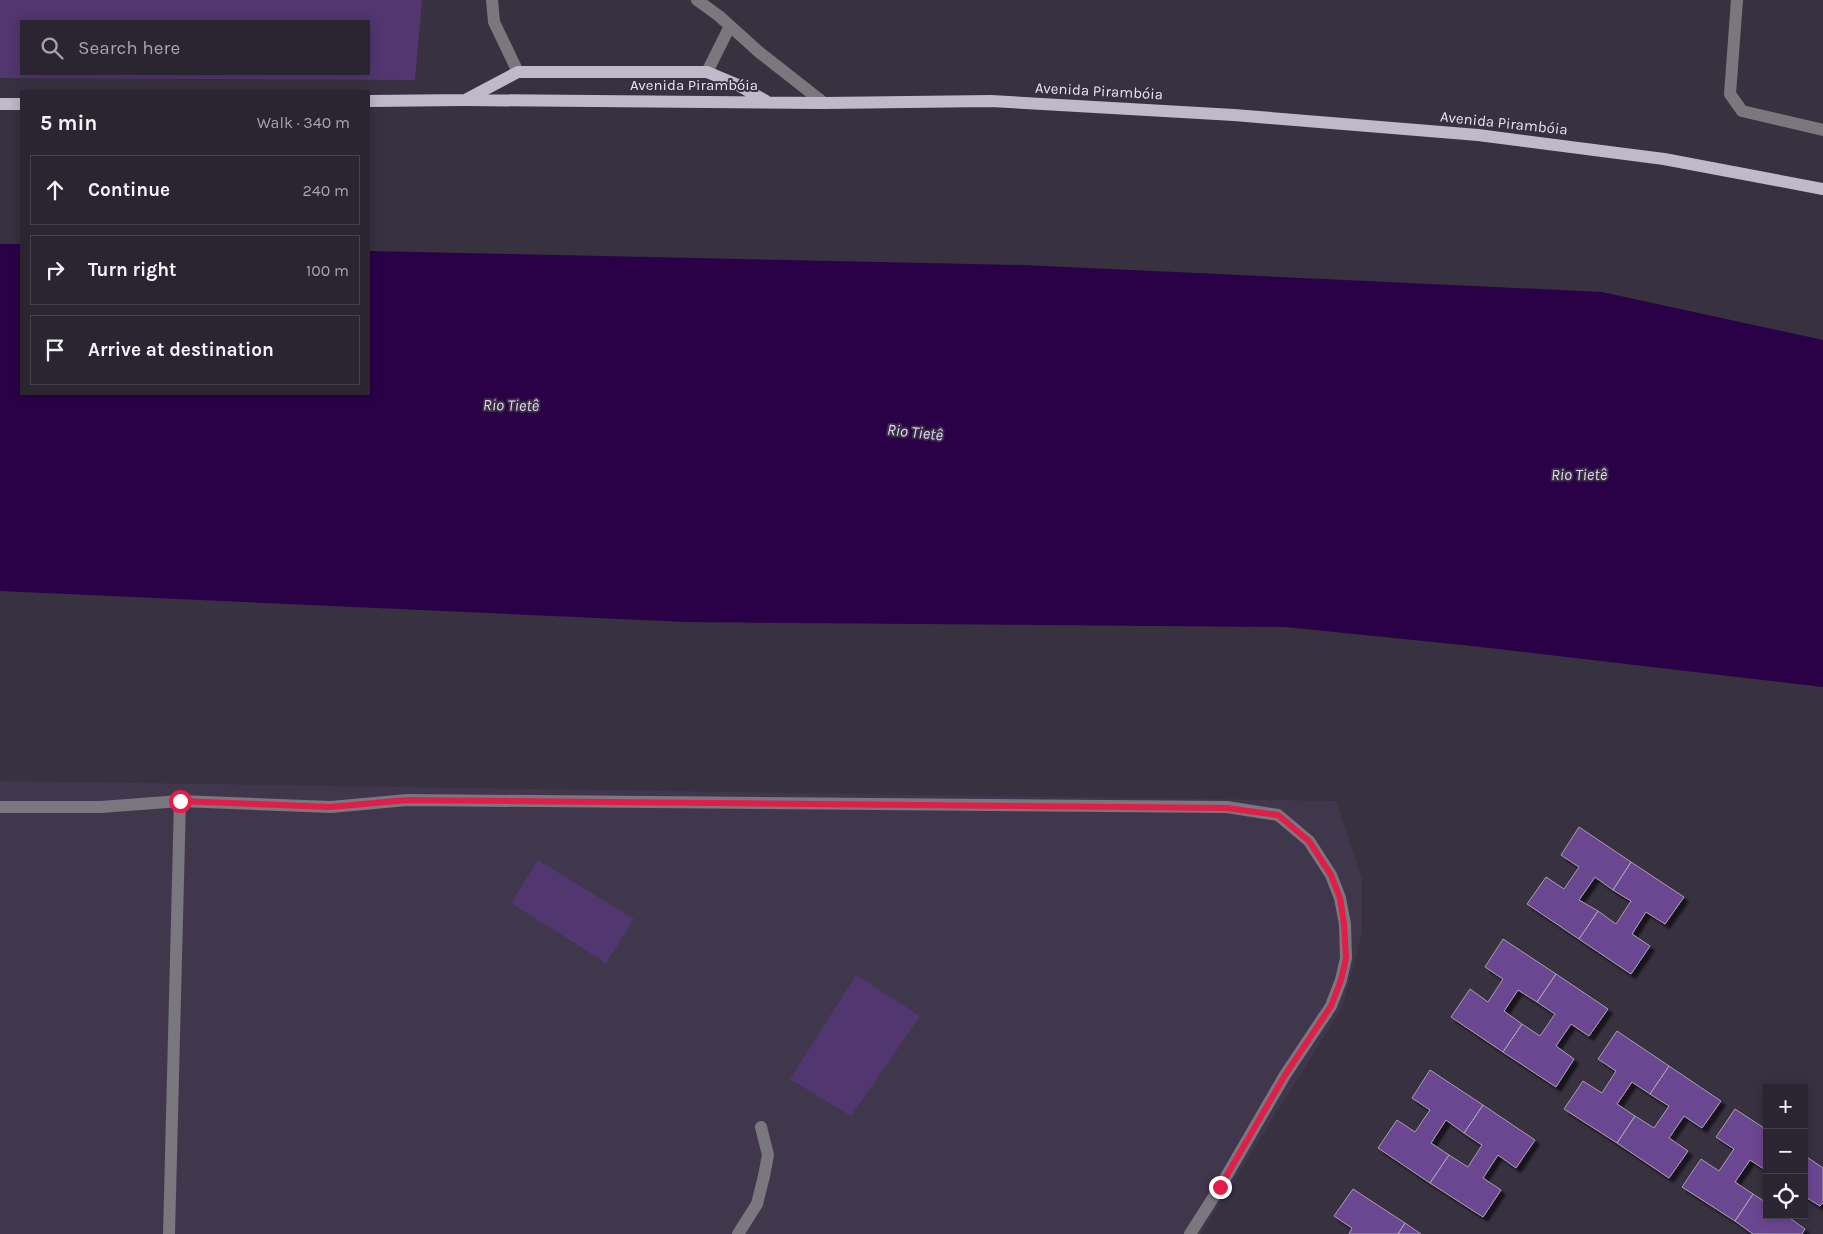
<!DOCTYPE html>
<html lang="en">
<head>
<meta charset="utf-8">
<style>
  body { margin:0; font-family:Karla,sans-serif; background:#36313c; color:#f1f3f6 }
  .controls { position:absolute; right:15px; bottom:15px; display:grid; overflow:hidden; border-radius:0px; box-shadow:0 2px 12px #0003 }
  .controls button { width:45px; height:45px; display:grid; place-items:center; padding:0; border:0; border-bottom:1px solid #46424c; background:#2a2530; color:#f1f3f6; font:25px sans-serif }
  .stop { position:absolute; width:15px; height:15px; margin:-11px; border:4px solid #e11d48; border-radius:50%; background:#fff }
  .stop.end { background:#e11d48; border-color:#fff; box-shadow:0 1px 5px #0008 }
  .list { margin:0; padding:0; list-style:none }
  h2 { display:flex; justify-content:space-between; align-items:center; height:65px; margin:0; padding:0 20px; font-size:21px }
  h2 small { font-size:16px; font-weight:400; color:#a5a5ab }
  .list li { display:grid; grid-template-columns:32px 1fr auto; gap:15px; align-items:center; box-sizing:border-box; height:70px; margin:0 10px 10px; padding:0 10px; border:1px solid #46424c; border-radius:0px }
  .list b { display:block; font-size:19px; white-space:nowrap }
  .list em { font-size:16px; font-style:normal; color:#a5a5ab }
  .icon { flex:none; width:28px; height:28px; fill:none; stroke:currentColor; stroke-width:2; stroke-linecap:round; stroke-linejoin:round }
  .map { position:relative; flex:none; width:1823px; height:1234px; overflow:hidden }
  .search { position:absolute; background:#2a2530; box-shadow:0 2px 12px #0003; left:20px; top:20px; width:350px; height:55px; display:flex; align-items:center; gap:12px; box-sizing:border-box; padding:0 18px; border-radius:0px; color:#a5a5ab; font-size:19px }
  .panel { position:absolute; background:#2a2530; box-shadow:0 2px 12px #0003; left:20px; top:90px; width:350px; height:305px; border-radius:0px }
  .map>svg:first-child { display:block }
  .built { fill:#41374d }
  .green { fill:#52366f; fill-rule:evenodd }
  .water { fill:#2a0047 }
  .building { fill:#6c4791; stroke:#a69eb1; filter:url(#shadow) }
  .lines { fill:none; stroke-linecap:round; stroke-linejoin:round }
  .minor { stroke:#7a777f; stroke-width:12 }
  .major { stroke:#c0b9c9; stroke-width:12 }
  .route { stroke:#e11d48; stroke-width:6 }
  .labels { text-anchor:middle; dominant-baseline:central; stroke-width:4; stroke-linejoin:round; paint-order:stroke }
  .street-label { font-size:15px; fill:#e8e4ee; stroke:#383140 }
  .water-label { font-size:16px; font-style:italic; fill:#e5d2fd; stroke:#383140 }
</style>
</head>
<body>
<div class="map">
<svg width="1823" height="1234" viewBox="0 0 1823 1234">
  <defs>
    <filter id="shadow"><feDropShadow dx="4.5" dy="4.5" stdDeviation="1" flood-color="#0009"/></filter>
  </defs>
  <rect width="100%" height="100%" fill="#383140"/>
  <path class="built" d="M 0,781 L 1336,801 L 1362,879 L 1362,932 L 1343,1006 L 1201,1234 L 0,1234 Z"/>
  <path class="green" d="M 0,0 L 422,0 L 415,80 L 0,78 ZM 21,21 L 369,21 L 369,74 L 21,74 Z
    M 538,860 L 634,919 L 606,963 L 511,903 Z
    M 856,975 L 920,1016 L 851,1116 L 790,1079 Z"/>
  <path class="water" d="M 0,244 L 21,244 L 21,394 L 369,394 L 369,251 L 1023,265 L 1602,292 L 1823,340 L 1823,687 L 1463,645 L 1285,627 L 686,622 L 0,591 Z"/>
  <path class="building" d="M 1579,827 L 1631,862 L 1613,890 L 1595,877 L 1579,900 L 1598,911 L 1579,939 L 1527,904 L 1546,877 L 1564,889 L 1579,867 L 1561,855 Z
    M 1631,862 L 1684,897 L 1665,924 L 1646,912 L 1632,934 L 1650,946 L 1631,974 L 1579,939 L 1598,911 L 1616,924 L 1631,901 L 1613,890 Z
    M 1503,939 L 1556,974 L 1537,1002 L 1518,990 L 1504,1011 L 1522,1024 L 1503,1052 L 1451,1017 L 1470,989 L 1488,1002 L 1503,979 L 1485,967 Z
    M 1556,974 L 1608,1009 L 1589,1036 L 1571,1024 L 1556,1046 L 1574,1059 L 1556,1087 L 1503,1052 L 1522,1024 L 1540,1036 L 1555,1014 L 1537,1002 Z
    M 1617,1031 L 1669,1066 L 1650,1094 L 1632,1082 L 1617,1104 L 1635,1116 L 1617,1143 L 1564,1109 L 1583,1081 L 1602,1093 L 1616,1071 L 1598,1059 Z
    M 1669,1066 L 1721,1101 L 1702,1128 L 1684,1116 L 1669,1138 L 1688,1151 L 1669,1178 L 1617,1143 L 1635,1116 L 1654,1128 L 1669,1106 L 1650,1094 Z
    M 1430,1070 L 1483,1105 L 1464,1133 L 1446,1120 L 1431,1143 L 1449,1155 L 1430,1183 L 1378,1148 L 1397,1120 L 1415,1132 L 1430,1110 L 1412,1098 Z
    M 1483,1105 L 1535,1140 L 1516,1168 L 1498,1155 L 1483,1178 L 1501,1190 L 1483,1217 L 1430,1183 L 1449,1155 L 1468,1167 L 1482,1145 L 1464,1133 Z
    M 1735,1109 L 1767,1130 L 1767,1171 L 1750,1160 L 1735,1182 L 1753,1194 L 1735,1221 L 1682,1187 L 1701,1159 L 1719,1171 L 1734,1149 L 1716,1137 Z
    M 1804,1155 L 1823,1168 L 1823,1203 L 1820,1206 L 1804,1196 Z
    M 1353,1189 L 1405,1223 L 1398,1234 L 1349,1234 L 1352,1228 L 1334,1216 Z
    M 1753,1194 L 1767,1203 L 1767,1215 L 1788,1215 L 1787,1216 L 1805,1229 L 1802,1234 L 1753,1234 L 1735,1221 Z
    M 1405,1223 L 1421,1234 L 1398,1234 Z"/>
  <g class="lines">
    <path class="minor" d="M 492,0 L 494,22 L 518,72
      M 697,0 L 719,16 L 759,52 L 824,103
      M 1737,0 L 1730,94 L 1742,111 L 1823,130
      M 707,72 L 730,26
      M 0,807 L 101,807 L 180,801 L 331,807 L 407,800 L 1227,807 L 1278,815 L 1309,841 L 1331,875 L 1340,898 L 1345,924 L 1346,958 L 1341,980 L 1331,1006 L 1285,1075 L 1220,1187 L 1190,1234
      M 169,1234 L 180,801
      M 738,1234 L 757,1204 L 764,1176 L 768,1155 L 761,1127"/>
    <path class="major" d="M 467,99 L 518,72 L 707,72 L 738,85 L 766,101
      M 369,101 L 465,100 L 824,103 L 991,101 L 1234,115 L 1478,135 L 1664,159 L 1823,189
      M 0,104 L 21,104"/>
  </g>
  <g class="lines">
    <path class="route" d="M 180,801 L 330,807 L 407,800 L 1227,808 L 1278,815 L 1309,841 L 1331,875 L 1340,898 L 1344,924 L 1346,958 L 1341,980 L 1331,1006 L 1285,1075 L 1220,1187"/>
  </g>
  <g class="labels">
    <g class="street-label">
      <text x="694" y="85">Avenida Pirambóia</text>
      <text transform="translate(1099 91) rotate(3)">Avenida Pirambóia</text>
      <text transform="translate(1504 123) rotate(6)">Avenida Pirambóia</text>
    </g>
    <g class="water-label">
      <text transform="translate(511 405) rotate(1)">Rio Tietê</text>
      <text transform="translate(915 432) rotate(6)">Rio Tietê</text>
      <text x="1579" y="474">Rio Tietê</text>
    </g>
  </g>
</svg>
<div class="controls">
<button>+</button>
<button>−</button>
<button><svg class="icon" aria-label="locate" viewBox="0 0 24 24"><circle cx="12" cy="12" r="6"/><path d="M12 2v4M12 18v4M2 12h4M18 12h4"/></svg></button>
</div>
<div class="stop" style="left:180px;top:801px"></div>
<div class="stop end" style="left:1220px;top:1187px"></div>
<div class="search"><svg class="icon" aria-label="search" viewBox="0 0 24 24"><circle cx="10" cy="10" r="6"/><path d="M15 15l6 6"/></svg>Search here</div>
<section class="panel">
<h2>5 min<small>Walk · 340 m</small></h2>
<ul class="list">
<li><svg class="icon" aria-label="ahead" viewBox="0 0 24 24"><path d="M12 20V5M6 11l6-6 6 6"/></svg><div><b>Continue</b></div><em>240 m</em></li>
<li><svg class="icon" aria-label="right" viewBox="0 0 24 24"><path d="M7 20v-9h11M14 6l5 5-5 5"/></svg><div><b>Turn right</b></div><em>100 m</em></li>
<li><svg class="icon" aria-label="arrive" viewBox="0 0 24 24"><path d="M6 21V4h12l-3 4 3 4H6"/></svg><div><b>Arrive at destination</b></div></li>
</ul>
</section>
</div>
</body>
</html>
